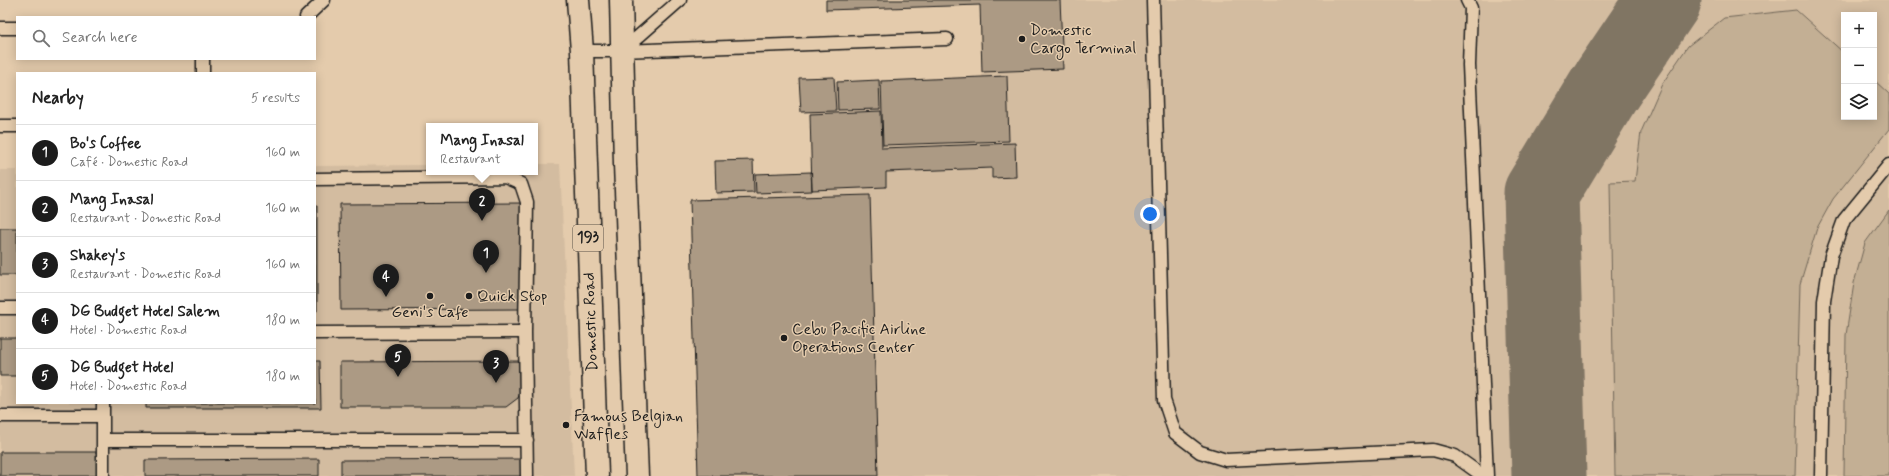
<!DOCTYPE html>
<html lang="en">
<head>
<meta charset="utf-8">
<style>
  body { margin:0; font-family:Mynerve,sans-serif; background:#f2f2f2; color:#222 }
  .controls { position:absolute; right:12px; top:12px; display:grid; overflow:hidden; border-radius:0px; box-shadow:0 2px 10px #0003 }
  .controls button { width:36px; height:36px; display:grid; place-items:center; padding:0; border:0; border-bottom:1px solid #e0e0e0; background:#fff; color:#222; font:20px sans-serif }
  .you { position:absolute; left:1150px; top:214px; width:14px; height:14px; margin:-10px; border:3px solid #fff; border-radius:50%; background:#1a73e8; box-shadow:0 0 0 6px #1a73e833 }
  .badge { display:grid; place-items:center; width:26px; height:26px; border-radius:50%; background:#1c1c1c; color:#fff; font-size:13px; font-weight:700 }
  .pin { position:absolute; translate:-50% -33px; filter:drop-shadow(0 1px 2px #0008) }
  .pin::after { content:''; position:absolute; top:21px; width:14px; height:12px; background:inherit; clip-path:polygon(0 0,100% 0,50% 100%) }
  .popup { position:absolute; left:426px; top:123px; width:112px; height:52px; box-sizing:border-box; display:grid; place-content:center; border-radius:0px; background:#fff; filter:drop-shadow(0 1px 3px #0005); font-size:13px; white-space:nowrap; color:#767676 }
  .popup b { font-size:15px; color:#222 }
  .popup::after { content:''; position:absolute; left:50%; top:100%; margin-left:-8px; border:8px solid transparent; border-top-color:#fff }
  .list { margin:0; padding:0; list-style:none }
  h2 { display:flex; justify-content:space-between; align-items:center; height:52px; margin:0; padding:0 16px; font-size:17px }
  h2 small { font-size:13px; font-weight:400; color:#767676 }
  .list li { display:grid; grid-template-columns:26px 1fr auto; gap:12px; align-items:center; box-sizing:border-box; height:56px; padding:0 16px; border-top:1px solid #e0e0e0 }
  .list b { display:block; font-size:15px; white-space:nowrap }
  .list p { margin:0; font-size:13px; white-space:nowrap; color:#767676 }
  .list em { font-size:13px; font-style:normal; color:#767676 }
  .icon { flex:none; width:22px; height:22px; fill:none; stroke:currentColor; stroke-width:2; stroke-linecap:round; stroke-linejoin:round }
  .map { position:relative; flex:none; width:1889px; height:476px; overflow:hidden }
  .search { position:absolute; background:#fff; box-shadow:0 2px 10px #0003; left:16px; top:16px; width:300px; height:44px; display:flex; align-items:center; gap:10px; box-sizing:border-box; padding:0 14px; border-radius:0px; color:#767676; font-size:15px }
  .panel { position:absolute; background:#fff; box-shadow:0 2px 10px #0003; left:16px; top:72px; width:300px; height:332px; border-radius:0px }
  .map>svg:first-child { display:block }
  .built { fill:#d3bca0; fill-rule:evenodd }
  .green { fill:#c3af94; stroke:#706658 }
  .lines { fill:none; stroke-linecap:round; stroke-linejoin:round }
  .taxiway { stroke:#807464; stroke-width:75 }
  .building { fill:#ac9a84; stroke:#1c1c1c }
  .lane-casing { stroke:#1c1c1c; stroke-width:15 }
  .primary-casing { stroke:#1c1c1c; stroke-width:25 }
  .lane { stroke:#e4cbac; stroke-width:12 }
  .primary { stroke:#e4cbac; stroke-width:22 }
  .poi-dot { fill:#1c1c1c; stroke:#e4cbac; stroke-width:1.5 }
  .labels { text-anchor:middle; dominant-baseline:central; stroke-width:3; stroke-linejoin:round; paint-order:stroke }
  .shield { fill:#e4cbac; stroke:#585047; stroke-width:1 }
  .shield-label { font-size:15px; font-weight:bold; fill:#1c1c1c }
  .poi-label { font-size:16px; fill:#1c1c1c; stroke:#e4cbac; text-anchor:start }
  .street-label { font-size:16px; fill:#1c1c1c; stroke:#e4cbac }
</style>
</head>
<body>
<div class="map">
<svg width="1889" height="476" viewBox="0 0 1889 476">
  <rect width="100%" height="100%" fill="#e4cbac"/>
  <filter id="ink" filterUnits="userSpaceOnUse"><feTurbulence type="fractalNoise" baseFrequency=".025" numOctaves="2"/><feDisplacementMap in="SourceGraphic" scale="8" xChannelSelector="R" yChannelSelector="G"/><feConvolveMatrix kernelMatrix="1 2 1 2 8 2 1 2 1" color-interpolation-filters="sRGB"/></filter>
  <g filter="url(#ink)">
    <path class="built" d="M 826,0 L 1889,0 L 1889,476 L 698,476 L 690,200 L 717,200 L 715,161 L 753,160 L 754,174 L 812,172 L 810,112 L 801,112 L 799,78 L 834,77 L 835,82 L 837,82 L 982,77 L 980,5 L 826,10 ZM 1844,15 L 1874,15 L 1874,117 L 1844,117 Z
      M 535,164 L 560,164 L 574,476 L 0,476 L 0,170 L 17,170 L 17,403 L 315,403 L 315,166 L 429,165 L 429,172 L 535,172 Z"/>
    <path class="green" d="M 1796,10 L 1844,53 L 1844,117 L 1874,117 L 1874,80 L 1889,94 L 1889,129 L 1833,199 L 1817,228 L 1800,284 L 1795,476 L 1615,476 L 1610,182 L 1635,181 L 1641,132 L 1662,84 L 1688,46 L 1724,18 Z
      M 1889,210 L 1889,476 L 1844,476 L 1846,335 L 1854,283 L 1865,243 Z"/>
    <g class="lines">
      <path class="taxiway" d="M 1549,476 L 1541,193 L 1604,89 L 1664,0"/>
    </g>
    <path class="building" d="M 826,0 L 1060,0 L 1063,69 L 982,72 L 980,5 L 826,10 Z
      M 1007,76 L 1009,141 L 883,145 L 881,81 Z
      M 834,77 L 836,111 L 801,112 L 799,78 Z
      M 879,80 L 880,109 L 838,110 L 837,82 Z
      M 881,111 L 882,148 L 1015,143 L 1016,177 L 992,178 L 992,168 L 886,172 L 886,187 L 812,190 L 810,114 Z
      M 753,160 L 754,192 L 716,193 L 715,161 Z
      M 811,172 L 812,191 L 756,193 L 755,174 Z
      M 870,195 L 878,476 L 698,476 L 690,200 Z
      M 521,203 L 522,309 L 341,310 L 340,204 Z
      M 315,206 L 317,206 L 317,311 L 315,311 Z
      M 0,228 L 17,228 L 17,275 L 0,275 Z
      M 0,338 L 17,338 L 17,376 L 0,376 Z
      M 315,361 L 320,361 L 321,408 L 146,408 L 146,403 L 315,403 Z
      M 521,361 L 521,390 L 518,398 L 506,407 L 340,407 L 340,362 Z
      M 0,452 L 101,452 L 101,476 L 0,476 Z
      M 319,459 L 319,476 L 145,476 L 145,460 Z
      M 522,459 L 522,476 L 341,476 L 341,460 Z"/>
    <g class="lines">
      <g class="lane-casing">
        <path id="lane" d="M 1153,0 L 1164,400 L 1175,433 L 1200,452 L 1226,460 L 1433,450 L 1455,456 L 1483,476
          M 1467,0 L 1471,8 L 1469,65 L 1487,476
          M 306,17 L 324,0
          M 0,28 L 17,28
          M 582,51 L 622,51 L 947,39
          M 622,51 L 680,0
          M 203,73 L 203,59
          M 0,126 L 17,126
          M 315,179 L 505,177 L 521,184 L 527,202 L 525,332 L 527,476
          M 0,308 L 17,308
          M 315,333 L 525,332
          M 103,403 L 103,476
          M 0,416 L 103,416
          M 103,440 L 527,440
          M 1821,476 L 1824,301 L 1831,256 L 1844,220 L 1889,165"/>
      </g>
      <g class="primary-casing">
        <path id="primary" d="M 578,0 L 582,51 L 597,476
          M 621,0 L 625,164 L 637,476"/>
      </g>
      <use href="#lane" class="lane"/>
      <use href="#primary" class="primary"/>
    </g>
  </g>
  <g class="poi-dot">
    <circle cx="1022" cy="39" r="4"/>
    <circle cx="430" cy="296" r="4"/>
    <circle cx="469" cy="296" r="4"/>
    <circle cx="784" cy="338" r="4"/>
    <circle cx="566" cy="425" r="4"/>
  </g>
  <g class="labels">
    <rect class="shield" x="573" y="225" width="30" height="26" rx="3"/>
    <g class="shield-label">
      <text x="588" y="238">193</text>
    </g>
    <g class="poi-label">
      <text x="1030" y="30">Domestic<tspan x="1030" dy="18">Cargo Terminal</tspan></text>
      <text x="477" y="296">Quick Stop</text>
      <text x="430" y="312" text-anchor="middle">Geni's Cafe</text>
      <text x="792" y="329">Cebu Pacific Airline<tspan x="792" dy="18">Operations Center</tspan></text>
      <text x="574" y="416">Famous Belgian<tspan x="574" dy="18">Waffles</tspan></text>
    </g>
    <g class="street-label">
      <text transform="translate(591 322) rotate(-92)">Domestic Road</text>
    </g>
  </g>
</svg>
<div class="controls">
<button>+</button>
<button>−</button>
<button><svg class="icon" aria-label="layers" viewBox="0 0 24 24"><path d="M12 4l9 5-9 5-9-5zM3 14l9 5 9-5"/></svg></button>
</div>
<div class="you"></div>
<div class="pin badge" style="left:486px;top:273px">1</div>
<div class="pin badge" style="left:482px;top:221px">2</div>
<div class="popup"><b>Mang Inasal</b>Restaurant</div>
<div class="pin badge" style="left:496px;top:383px">3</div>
<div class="pin badge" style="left:386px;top:297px">4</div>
<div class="pin badge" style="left:398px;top:377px">5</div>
<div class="search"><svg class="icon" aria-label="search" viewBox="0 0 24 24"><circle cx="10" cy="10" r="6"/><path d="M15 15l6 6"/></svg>Search here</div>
<section class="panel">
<h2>Nearby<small>5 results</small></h2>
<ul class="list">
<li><span class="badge">1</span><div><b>Bo's Coffee</b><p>Café · Domestic Road</p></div><em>160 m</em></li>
<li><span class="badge">2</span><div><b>Mang Inasal</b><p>Restaurant · Domestic Road</p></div><em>160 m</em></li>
<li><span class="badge">3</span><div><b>Shakey's</b><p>Restaurant · Domestic Road</p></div><em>160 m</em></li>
<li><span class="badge">4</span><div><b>DG Budget Hotel Salem</b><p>Hotel · Domestic Road</p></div><em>180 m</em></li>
<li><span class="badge">5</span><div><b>DG Budget Hotel</b><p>Hotel · Domestic Road</p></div><em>180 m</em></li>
</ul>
</section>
</div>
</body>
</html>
